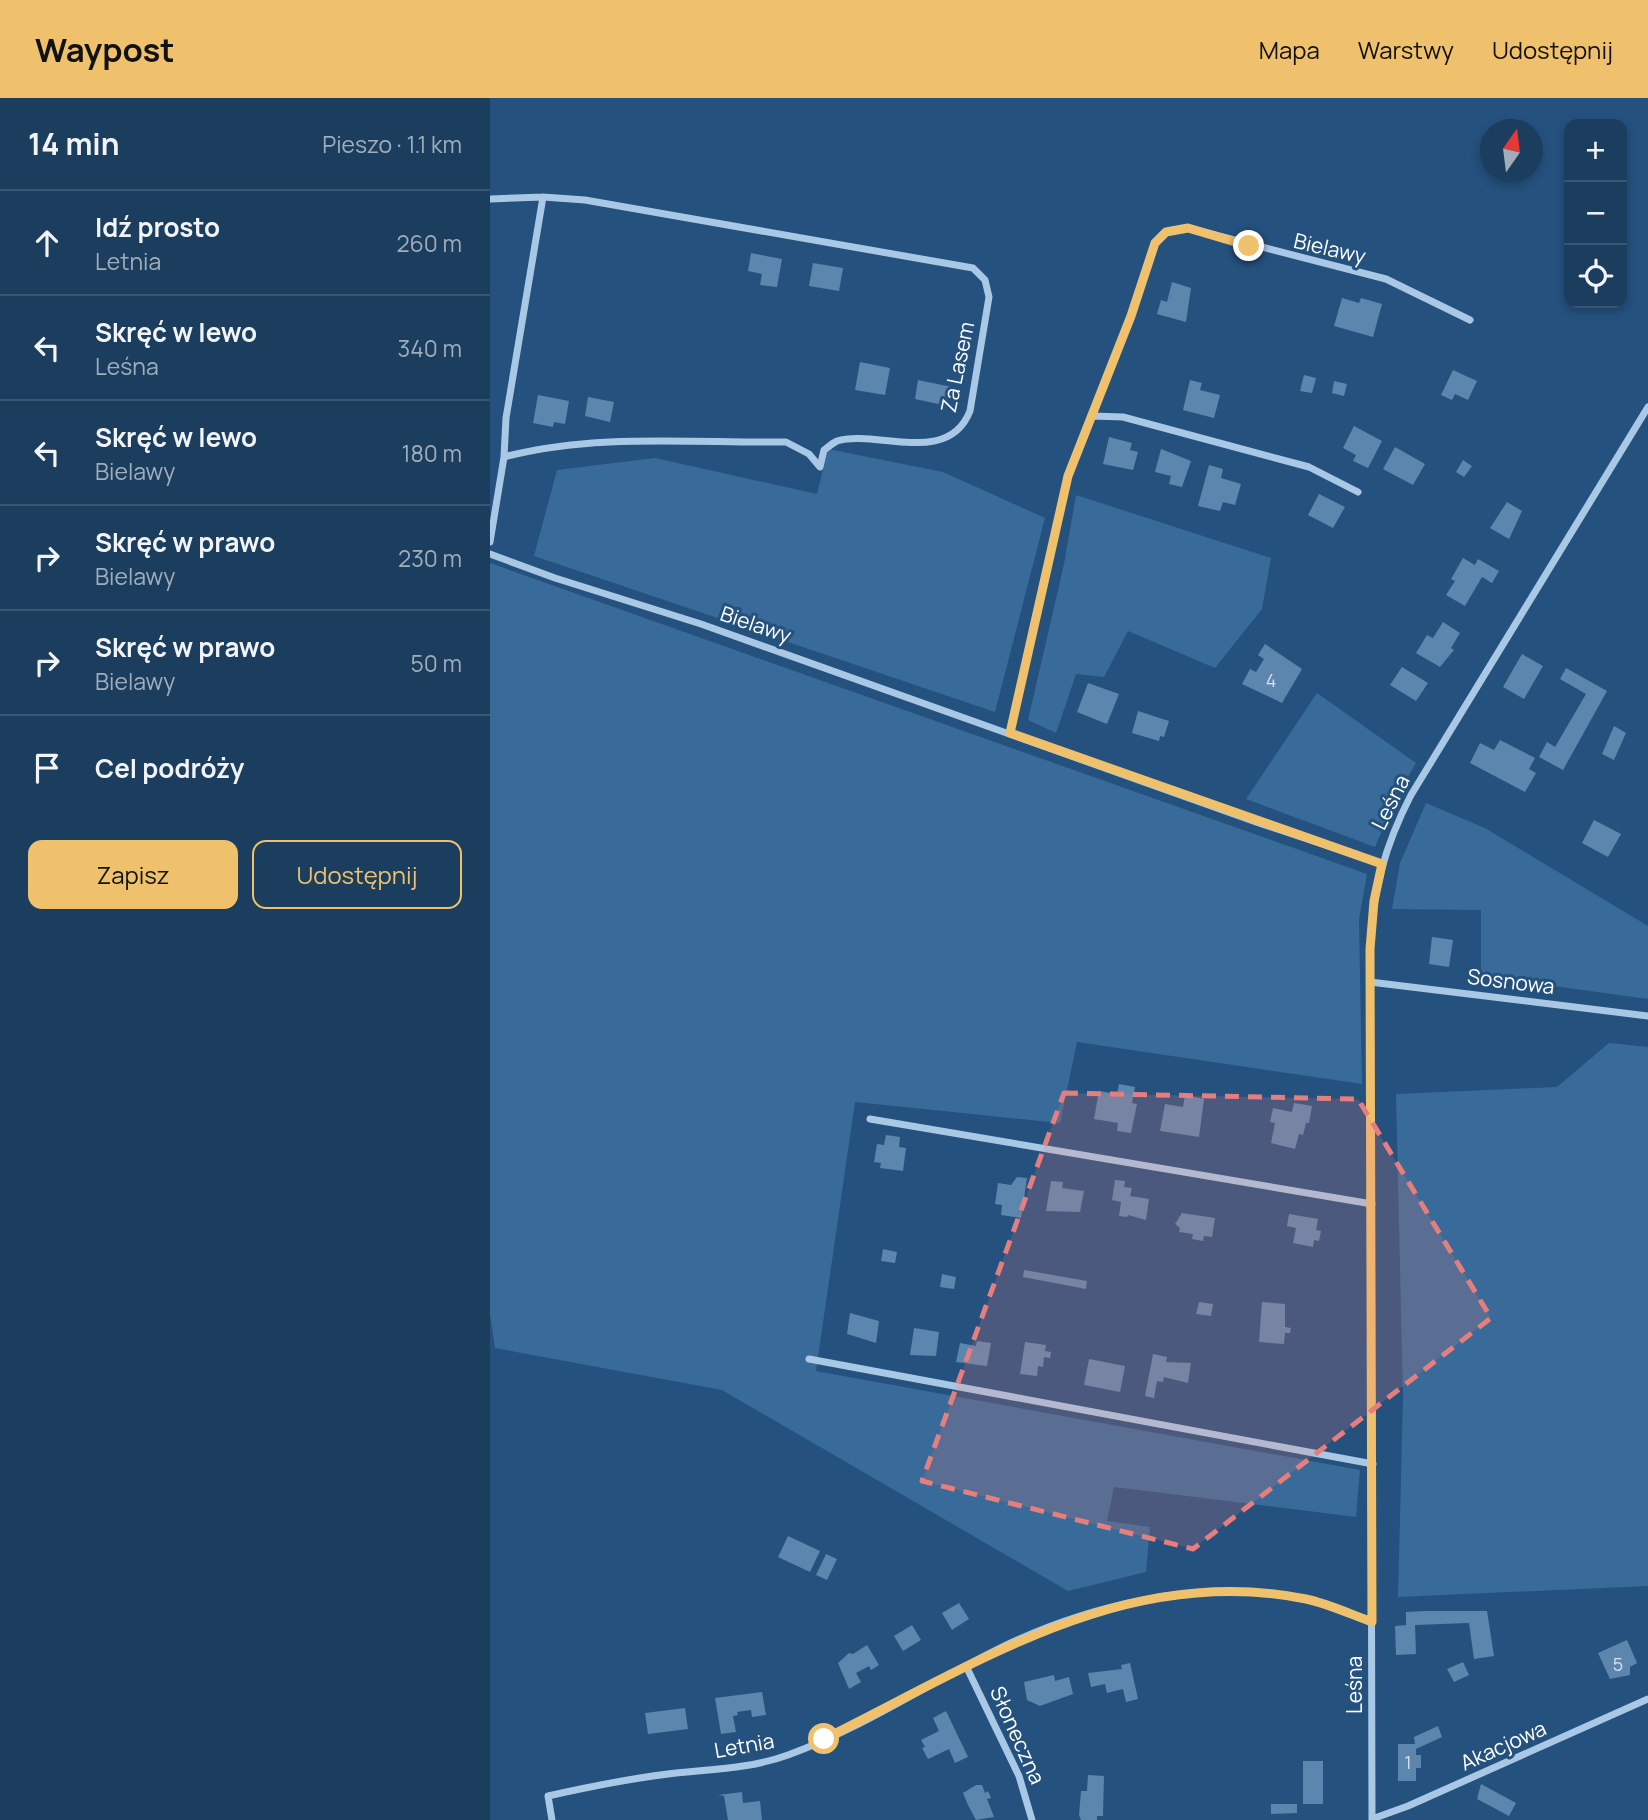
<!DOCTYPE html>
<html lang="pl">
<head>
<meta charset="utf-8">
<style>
  body { margin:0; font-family:Manrope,sans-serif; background:#284867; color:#f1f3f6 }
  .controls { position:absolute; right:21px; top:21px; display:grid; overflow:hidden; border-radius:14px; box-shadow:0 4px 10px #0003 }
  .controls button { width:63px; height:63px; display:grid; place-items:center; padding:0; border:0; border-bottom:2px solid #395673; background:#1b3d5e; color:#f1f3f6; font:35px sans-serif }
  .compass { position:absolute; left:990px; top:21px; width:63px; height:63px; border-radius:50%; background:#1b3d5e; box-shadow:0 4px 10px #0003; rotate:14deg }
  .stop { position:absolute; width:21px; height:21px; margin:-16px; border:5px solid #efc16d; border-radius:50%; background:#fff }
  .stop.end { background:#efc16d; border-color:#fff; box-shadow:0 2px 7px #0008 }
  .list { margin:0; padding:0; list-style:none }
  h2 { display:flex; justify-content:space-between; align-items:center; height:91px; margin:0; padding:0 28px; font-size:30px }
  h2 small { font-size:23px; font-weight:400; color:#a0aebc }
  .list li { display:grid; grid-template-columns:46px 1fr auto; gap:21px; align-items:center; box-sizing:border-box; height:105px; padding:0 28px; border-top:2px solid #395673 }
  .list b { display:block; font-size:26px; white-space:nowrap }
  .list p { margin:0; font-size:23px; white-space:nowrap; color:#a0aebc }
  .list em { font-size:23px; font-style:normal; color:#a0aebc }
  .actions { display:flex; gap:14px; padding:21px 28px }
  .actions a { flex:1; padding:16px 0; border:2px solid #efc16d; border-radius:14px; text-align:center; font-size:24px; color:#efc16d }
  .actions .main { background:#efc16d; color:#111 }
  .icon { flex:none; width:38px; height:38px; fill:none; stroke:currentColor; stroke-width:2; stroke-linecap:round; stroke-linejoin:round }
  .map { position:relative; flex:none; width:1158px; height:1722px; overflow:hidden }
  header { display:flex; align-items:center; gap:42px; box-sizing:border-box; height:98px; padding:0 35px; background:#efc16d; color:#111 }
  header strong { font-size:33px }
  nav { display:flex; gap:38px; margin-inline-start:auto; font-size:24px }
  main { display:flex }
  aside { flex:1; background:#1b3d5e }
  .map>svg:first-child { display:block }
  .green { fill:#386b9a }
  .building { fill:#5d86ae }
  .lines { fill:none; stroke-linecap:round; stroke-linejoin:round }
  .street { stroke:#a9c8e5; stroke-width:7 }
  .route { stroke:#efc16d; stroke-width:9 }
  .marked { fill:#e67e7e; fill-opacity:0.2; stroke:#e67e7e; stroke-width:5; stroke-dasharray:14 9; stroke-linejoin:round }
  .labels { text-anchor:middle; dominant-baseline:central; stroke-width:6; stroke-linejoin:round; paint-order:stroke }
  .number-label { font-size:18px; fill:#d6e1eb }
  .street-label { font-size:21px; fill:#fff; stroke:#24517d }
</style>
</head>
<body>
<header>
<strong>Waypost</strong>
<nav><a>Mapa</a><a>Warstwy</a><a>Udostępnij</a></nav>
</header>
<main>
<aside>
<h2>14 min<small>Pieszo · 1.1 km</small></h2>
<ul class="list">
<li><svg class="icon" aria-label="ahead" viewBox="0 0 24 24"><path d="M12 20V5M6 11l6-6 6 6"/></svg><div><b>Idź prosto</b><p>Letnia</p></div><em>260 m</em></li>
<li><svg class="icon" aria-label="left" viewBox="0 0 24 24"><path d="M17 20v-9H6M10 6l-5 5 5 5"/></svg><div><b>Skręć w lewo</b><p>Leśna</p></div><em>340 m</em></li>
<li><svg class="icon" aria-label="left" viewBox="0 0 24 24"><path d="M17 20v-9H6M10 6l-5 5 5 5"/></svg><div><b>Skręć w lewo</b><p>Bielawy</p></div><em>180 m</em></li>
<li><svg class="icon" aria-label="right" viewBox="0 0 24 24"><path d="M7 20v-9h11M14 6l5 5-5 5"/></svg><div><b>Skręć w prawo</b><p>Bielawy</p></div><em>230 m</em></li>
<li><svg class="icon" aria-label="right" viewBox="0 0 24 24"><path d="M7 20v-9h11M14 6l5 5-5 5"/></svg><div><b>Skręć w prawo</b><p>Bielawy</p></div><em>50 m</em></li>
<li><svg class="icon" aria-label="arrive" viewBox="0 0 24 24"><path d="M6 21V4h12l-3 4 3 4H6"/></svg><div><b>Cel podróży</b></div></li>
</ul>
<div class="actions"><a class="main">Zapisz</a><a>Udostępnij</a></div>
</aside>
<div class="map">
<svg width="1158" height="1722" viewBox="0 0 1158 1722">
  <rect width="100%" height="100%" fill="#24517d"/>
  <path class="green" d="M 338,351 L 453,374 L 555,420 L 505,614 L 44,458 L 67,372 L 165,360 L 327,396 Z
    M 586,397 L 781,460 L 772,511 L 725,570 L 638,533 L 614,579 L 586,576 L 566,635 L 538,622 L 574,466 Z
    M 0,465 L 877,776 L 869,822 L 872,986 L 587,944 L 570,1025 L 365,1004 L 326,1273 L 870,1372 L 866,1419 L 624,1389 L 617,1423 L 660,1429 L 656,1474 L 578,1493 L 232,1292 L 5,1250 L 0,1216 Z
    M 827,595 L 926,665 L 907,697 L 885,749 L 756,701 Z
    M 936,705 L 995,730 L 1158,828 L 1158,901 L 991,878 L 991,812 L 902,811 L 910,765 Z
    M 1119,945 L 1158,949 L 1158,1488 L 908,1499 L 913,1299 L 906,996 L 1067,989 Z"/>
  <path class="building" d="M 261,155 L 292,161 L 287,189 L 270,187 L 272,176 L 258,173 Z
    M 323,165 L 353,170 L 349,193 L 319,188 Z
    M 682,184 L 701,190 L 696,224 L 667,216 L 671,202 L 677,204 Z
    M 852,200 L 869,205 L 871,200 L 892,206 L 883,239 L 844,228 Z
    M 370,264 L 400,270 L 395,297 L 365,292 Z
    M 963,272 L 987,283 L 978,302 L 965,296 L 962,302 L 951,297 Z
    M 814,277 L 826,280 L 822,295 L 810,293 Z
    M 428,282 L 462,289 L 458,308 L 425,301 Z
    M 700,282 L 712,285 L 710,292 L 730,297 L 724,320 L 693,312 Z
    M 844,283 L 857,286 L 854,298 L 842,295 Z
    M 48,297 L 79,303 L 75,326 L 64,324 L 63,329 L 43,325 Z
    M 98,299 L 124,304 L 120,324 L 95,318 Z
    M 864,328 L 892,343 L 878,370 L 863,363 L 866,357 L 853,350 Z
    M 619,339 L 642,345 L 640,352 L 648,354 L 643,372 L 613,366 Z
    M 905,349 L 935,366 L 923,387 L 893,371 Z
    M 671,351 L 701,363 L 692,389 L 679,386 L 681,378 L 665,374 Z
    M 973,362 L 982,368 L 974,379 L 966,374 Z
    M 719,367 L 733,371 L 731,380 L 751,386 L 745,407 L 733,404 L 730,413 L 708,408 Z
    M 829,396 L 855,409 L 843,430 L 818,417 Z
    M 1017,404 L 1032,413 L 1019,441 L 1000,430 Z
    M 973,460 L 985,467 L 988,461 L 1009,473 L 1002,485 L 992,479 L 975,508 L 956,497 L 965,483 L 961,481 Z
    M 953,524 L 970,535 L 961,550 L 964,552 L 950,569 L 926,555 L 937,537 L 943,540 Z
    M 775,546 L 812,571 L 792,605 L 752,586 L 760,571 L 766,574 L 774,561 L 768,557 Z
    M 1032,556 L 1053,568 L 1034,601 L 1013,589 Z
    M 912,569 L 938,585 L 926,603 L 900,587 Z
    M 1076,570 L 1117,593 L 1073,672 L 1049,659 L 1057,644 L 1065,649 L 1096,596 L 1070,581 Z
    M 598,585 L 629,596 L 617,626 L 587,614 Z
    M 648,613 L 679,623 L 674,639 L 670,638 L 669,643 L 642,635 Z
    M 1124,628 L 1136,635 L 1124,662 L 1112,656 Z
    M 1010,642 L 1045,660 L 1039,671 L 1046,675 L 1035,694 L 980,665 L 990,645 L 1004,652 Z
    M 1104,722 L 1131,736 L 1118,759 L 1092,745 Z
    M 942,839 L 963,842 L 959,869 L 939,866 Z
    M 629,986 L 645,989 L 642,1005 L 647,1006 L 641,1035 L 627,1033 L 628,1025 L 604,1021 L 609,993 L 627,996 Z
    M 695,997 L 714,1001 L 709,1039 L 670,1033 L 675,1006 L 693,1009 Z
    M 804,1005 L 822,1008 L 819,1025 L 816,1025 L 813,1037 L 809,1036 L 805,1051 L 781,1045 L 785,1025 L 780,1024 L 783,1010 L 802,1014 Z
    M 396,1037 L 410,1039 L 409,1049 L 416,1050 L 413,1073 L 390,1070 L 391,1065 L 384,1064 L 387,1046 L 394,1047 Z
    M 527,1079 L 537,1080 L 531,1120 L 511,1117 L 512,1107 L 505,1106 L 508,1085 L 521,1087 Z
    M 625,1082 L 635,1083 L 634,1089 L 642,1090 L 640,1098 L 659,1101 L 656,1122 L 638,1117 L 637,1119 L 629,1118 L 631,1104 L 622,1102 Z
    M 561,1083 L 573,1084 L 572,1090 L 594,1093 L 590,1114 L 556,1113 Z
    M 692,1115 L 725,1120 L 722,1139 L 714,1138 L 713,1143 L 702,1141 L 703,1136 L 689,1134 L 690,1130 L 685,1126 Z
    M 799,1116 L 828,1121 L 826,1132 L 831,1133 L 829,1143 L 824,1142 L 823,1149 L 803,1145 L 806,1130 L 797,1128 Z
    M 393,1151 L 407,1154 L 405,1165 L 391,1163 Z
    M 534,1172 L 597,1183 L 596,1191 L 533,1179 Z
    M 452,1176 L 466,1179 L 464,1191 L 450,1189 Z
    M 709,1204 L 723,1206 L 721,1218 L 706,1216 Z
    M 772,1204 L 795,1206 L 795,1229 L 801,1230 L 800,1235 L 795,1235 L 794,1246 L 769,1244 Z
    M 360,1215 L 389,1223 L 386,1245 L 357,1236 Z
    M 424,1230 L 449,1234 L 446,1258 L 420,1257 Z
    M 487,1243 L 501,1245 L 497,1268 L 466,1264 L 470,1245 L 486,1248 Z
    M 535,1244 L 556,1247 L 555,1253 L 561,1254 L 560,1260 L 554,1259 L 553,1269 L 548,1268 L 547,1278 L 530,1276 Z
    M 663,1256 L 677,1259 L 676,1264 L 701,1265 L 698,1285 L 674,1279 L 673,1284 L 667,1283 L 664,1300 L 655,1298 Z
    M 599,1261 L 635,1268 L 630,1294 L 594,1287 Z
    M 298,1438 L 330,1453 L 320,1474 L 288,1459 Z
    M 336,1456 L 347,1461 L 337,1482 L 326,1477 Z
    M 469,1505 L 479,1521 L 462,1532 L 452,1515 Z
    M 934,1513 L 997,1513 L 1004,1558 L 984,1561 L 979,1525 L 925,1527 L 926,1556 L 906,1557 L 905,1528 L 916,1527 L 916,1514 Z
    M 422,1527 L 431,1542 L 413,1553 L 404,1538 Z
    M 1137,1542 L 1147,1565 L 1140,1569 L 1140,1577 L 1120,1581 L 1108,1555 Z
    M 377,1547 L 389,1567 L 381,1572 L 379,1568 L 366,1575 L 371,1584 L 359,1591 L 348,1565 L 359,1555 L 363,1556 Z
    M 973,1564 L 979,1577 L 964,1584 L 957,1571 Z
    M 640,1565 L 648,1601 L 636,1604 L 633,1591 L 617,1595 L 615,1586 L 601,1589 L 598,1575 L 632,1571 L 631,1567 Z
    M 564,1577 L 565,1583 L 579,1579 L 583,1596 L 550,1608 L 537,1602 L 534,1584 Z
    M 272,1594 L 276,1617 L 262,1619 L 261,1612 L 247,1614 L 248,1617 L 243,1618 L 246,1634 L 231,1636 L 225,1600 Z
    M 195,1610 L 198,1631 L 158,1636 L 155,1615 Z
    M 456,1613 L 478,1659 L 465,1665 L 459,1651 L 438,1661 L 432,1650 L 435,1649 L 431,1642 L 449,1633 L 443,1620 Z
    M 948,1628 L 952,1639 L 926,1651 L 926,1657 L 931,1657 L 931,1670 L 926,1670 L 926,1683 L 908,1683 L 908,1646 L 925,1646 L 924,1639 Z
    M 813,1663 L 833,1663 L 833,1706 L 813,1706 Z
    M 598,1677 L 614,1678 L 613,1718 L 607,1718 L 607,1722 L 591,1722 L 589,1717 L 591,1693 L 597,1693 Z
    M 991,1686 L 1026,1705 L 1019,1718 L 987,1701 Z
    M 486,1687 L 492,1687 L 495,1695 L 498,1693 L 501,1700 L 497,1701 L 504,1719 L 486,1722 L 478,1707 L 473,1695 Z
    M 252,1694 L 253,1705 L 270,1703 L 272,1722 L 238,1722 L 234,1698 L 228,1697 Z
    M 781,1706 L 807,1706 L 807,1715 L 781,1716 Z"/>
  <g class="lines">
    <path class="street" d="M 0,101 L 53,99 L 95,102 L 483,170 L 495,182 L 499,199 L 480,313 C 458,369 386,331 347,343 C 343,345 338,349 334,352 L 330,369 L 319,356 L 296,344 C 204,345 104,335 14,359 L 16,320 L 53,99
      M 602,318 L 633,319 L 819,369 L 868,394
      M 0,444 L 14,359
      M 0,456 L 65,480 L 211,526 L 766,724 L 892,766
      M 520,635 L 578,378 L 641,218 L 665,145 L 676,134 L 698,130 L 896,181 L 980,222
      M 880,884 L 1158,918
      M 380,1021 L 882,1106
      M 319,1261 L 883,1366
      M 476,1568 L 529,1678 L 542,1722
      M 882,1721 L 918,1708 L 1158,1601
      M 62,1722 L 58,1698 C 98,1689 138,1681 178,1676 C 219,1671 260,1671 298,1657 C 370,1631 435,1588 502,1554 C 597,1506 711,1480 817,1501 C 839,1506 860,1516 882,1523
      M 882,1722 L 880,851 C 882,795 895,747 921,697 L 1158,309"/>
  </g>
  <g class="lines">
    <path class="route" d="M 334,1641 C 488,1565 636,1465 816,1501 C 839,1506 860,1516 882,1524 L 880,851 L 884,803 L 892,766 L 520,635 L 578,378 L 641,218 L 665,145 L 676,134 L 698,130 L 759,148"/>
  </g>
  <path class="marked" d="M 574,995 L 868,1001 L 1001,1220 L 703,1451 L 432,1383 Z"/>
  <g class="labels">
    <g class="number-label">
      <text x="781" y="582">4</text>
      <text x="1128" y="1566">5</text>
      <text x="918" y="1664">1</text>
    </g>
    <g class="street-label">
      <text transform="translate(840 150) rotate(13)">Bielawy</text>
      <text transform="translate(467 269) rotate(-78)">Za Lasem</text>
      <text transform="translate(266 526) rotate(19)">Bielawy</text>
      <text transform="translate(900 704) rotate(-63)">Leśna</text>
      <text transform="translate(1021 883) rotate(7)">Sosnowa</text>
      <text transform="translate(864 1587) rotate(-90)">Leśna</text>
      <text transform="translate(528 1637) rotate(66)">Słoneczna</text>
      <text transform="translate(254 1647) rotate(-10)">Letnia</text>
      <text transform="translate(1013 1647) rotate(-24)">Akacjowa</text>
    </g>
  </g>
</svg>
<div class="controls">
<button>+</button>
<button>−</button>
<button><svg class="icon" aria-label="locate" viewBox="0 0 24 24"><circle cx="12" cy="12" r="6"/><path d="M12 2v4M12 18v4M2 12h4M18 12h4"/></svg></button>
</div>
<svg class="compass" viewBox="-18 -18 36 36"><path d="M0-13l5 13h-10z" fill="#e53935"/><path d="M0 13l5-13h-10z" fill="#a0aebc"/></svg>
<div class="stop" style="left:334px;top:1641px"></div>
<div class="stop end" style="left:759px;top:148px"></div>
</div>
</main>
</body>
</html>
